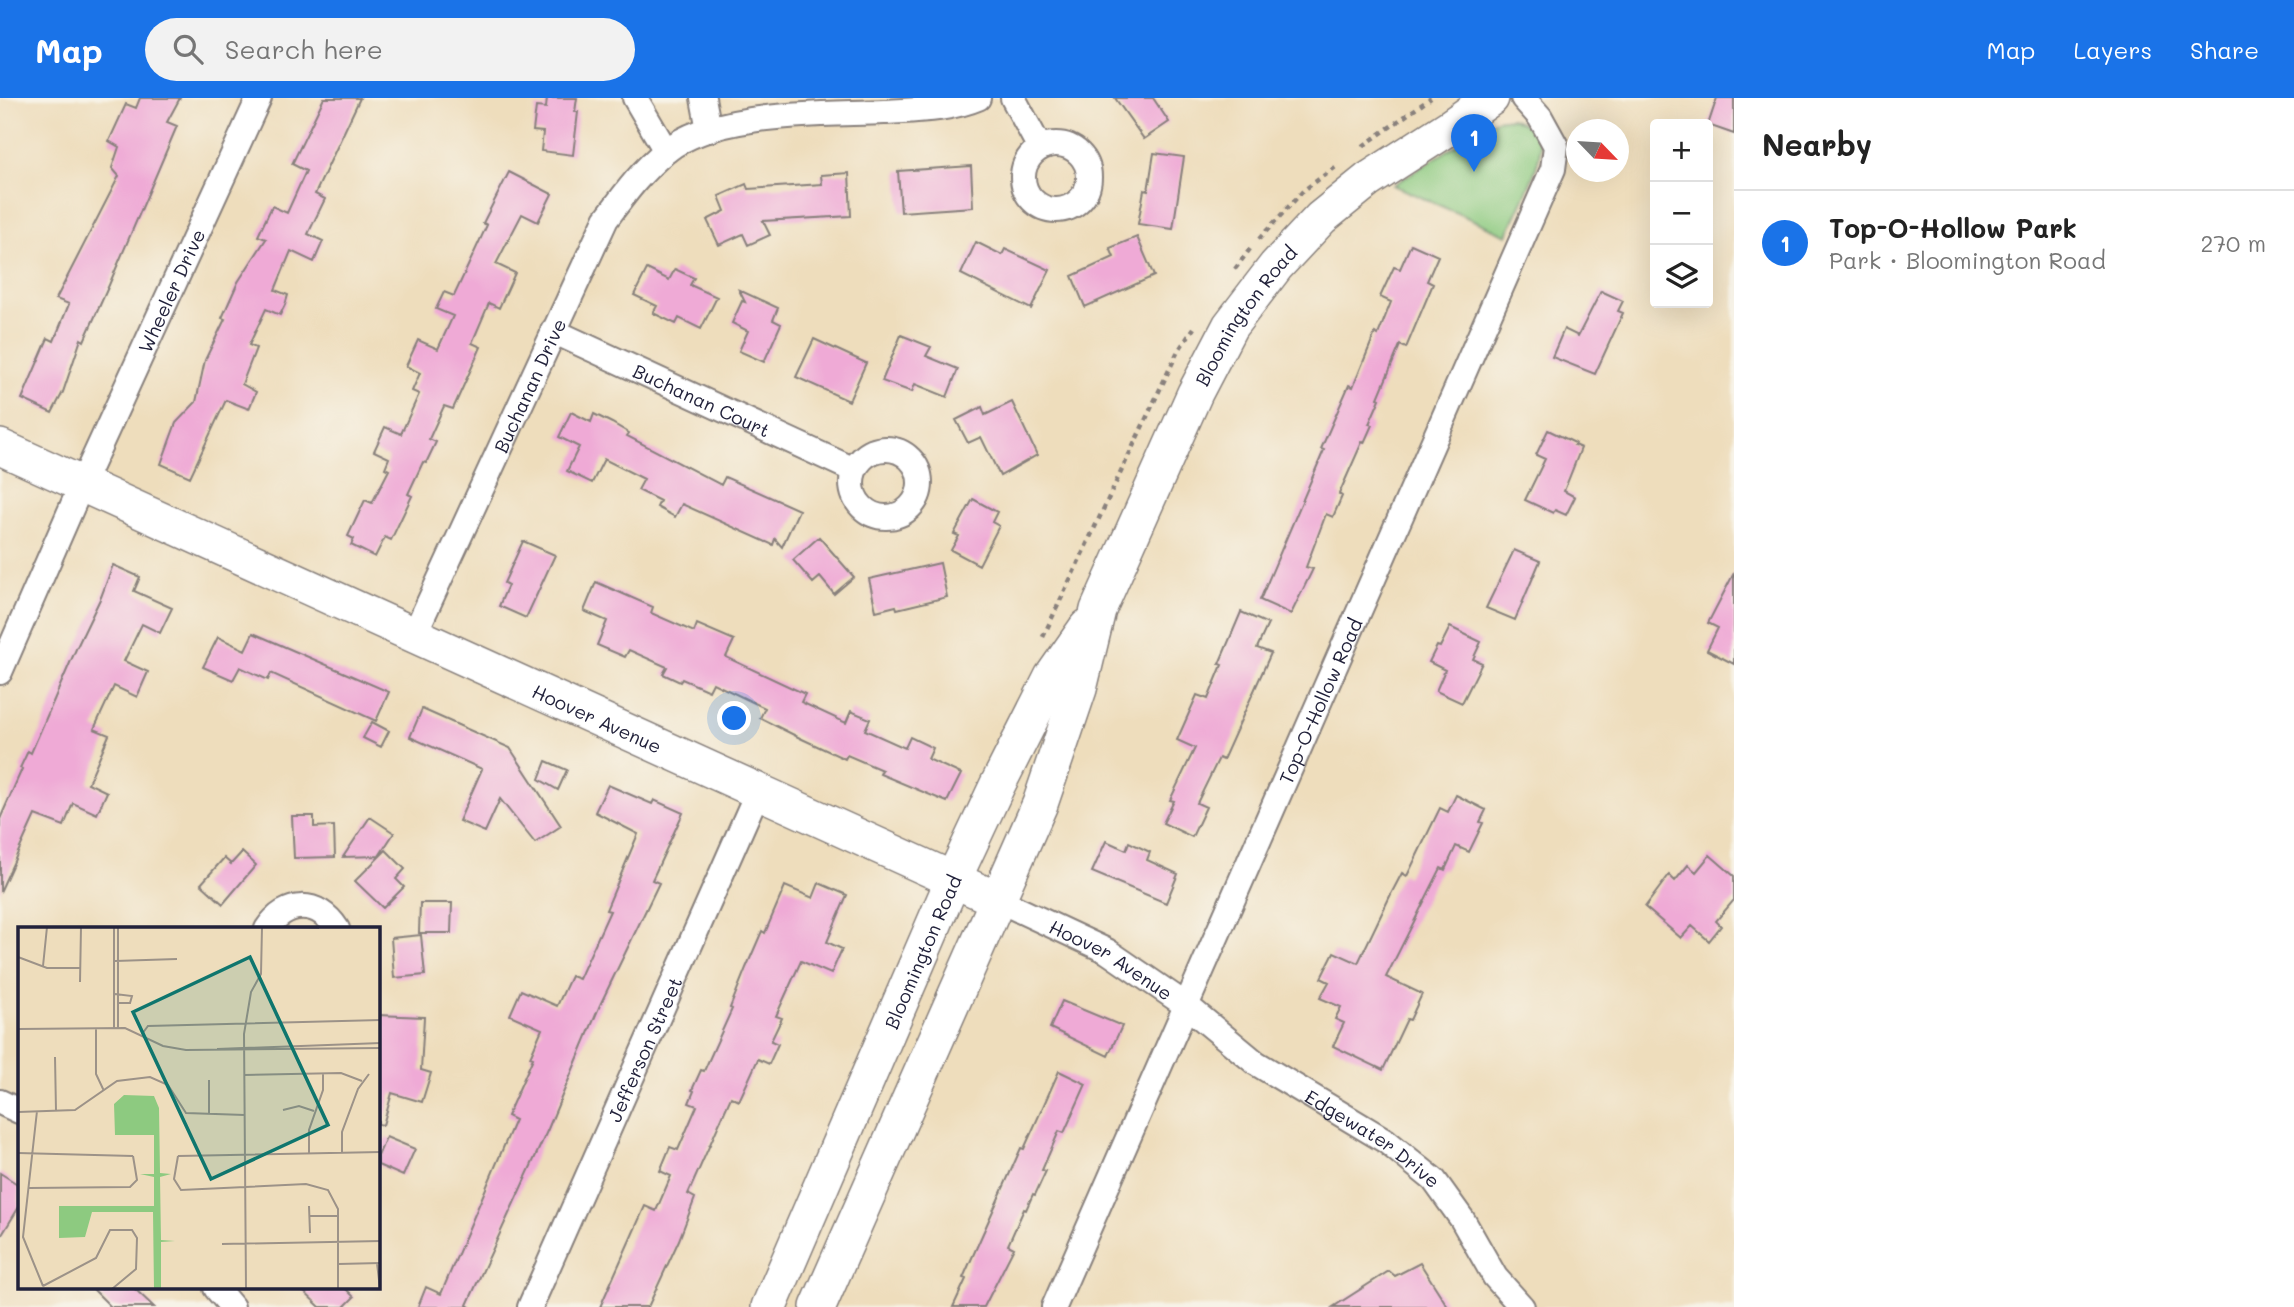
<!DOCTYPE html>
<html lang="en">
<head>
<meta charset="utf-8">
<style>
  body { margin:0; font-family:Mali,sans-serif; background:#f2f2f2; color:#222 }
  .controls { position:absolute; right:21px; top:21px; display:grid; overflow:hidden; border-radius:7px; box-shadow:0 7px 28px #0002 }
  .controls button { width:63px; height:63px; display:grid; place-items:center; padding:0; border:0; border-bottom:2px solid #e0e0e0; background:#fff; color:#222; font:35px sans-serif }
  .compass { position:absolute; left:1566px; top:21px; width:63px; height:63px; border-radius:50%; background:#fff; box-shadow:0 7px 28px #0002; rotate:115deg }
  .you { position:absolute; left:735px; top:621px; width:24px; height:24px; margin:-18px; border:5px solid #fff; border-radius:50%; background:#1a73e8; box-shadow:0 0 0 10px #1a73e833 }
  .badge { display:grid; place-items:center; width:46px; height:46px; border-radius:50%; background:#1a73e8; color:#fff; font-size:23px; font-weight:700 }
  .pin { position:absolute; translate:-50% -58px; filter:drop-shadow(0 2px 4px #0008) }
  .pin::after { content:''; position:absolute; top:37px; width:24px; height:21px; background:inherit; clip-path:polygon(0 0,100% 0,50% 100%) }
  .list { margin:0; padding:0; list-style:none }
  h2 { display:flex; justify-content:space-between; align-items:center; height:91px; margin:0; padding:0 28px; font-size:30px }
  h2 small { font-size:23px; font-weight:400; color:#767676 }
  .list li { display:grid; grid-template-columns:46px 1fr auto; gap:21px; align-items:center; box-sizing:border-box; height:105px; padding:0 28px; border-top:2px solid #e0e0e0 }
  .list b { display:block; font-size:26px; white-space:nowrap }
  .list p { margin:0; font-size:23px; white-space:nowrap; color:#767676 }
  .list em { font-size:23px; font-style:normal; color:#767676 }
  .icon { flex:none; width:38px; height:38px; fill:none; stroke:currentColor; stroke-width:2; stroke-linecap:round; stroke-linejoin:round }
  .map { position:relative; flex:none; width:1734px; height:1209px; overflow:hidden }
  header { display:flex; align-items:center; gap:42px; box-sizing:border-box; height:98px; padding:0 35px; background:#1a73e8; color:#fff }
  header strong { font-size:33px }
  nav { display:flex; gap:38px; margin-inline-start:auto; font-size:24px }
  .search { width:490px; height:63px; background:#f2f2f2; display:flex; align-items:center; gap:18px; box-sizing:border-box; padding:0 24px; border-radius:38px; color:#767676; font-size:26px }
  main { display:flex }
  aside { flex:1; background:#fff }
  .map>svg:first-child { display:block }
  .green { fill:#8dca80; stroke:#58765e; stroke-width:2 }
  .building { fill:#efaad6 }
  .lines { fill:none; stroke-linecap:round; stroke-linejoin:round }
  .street-casing { stroke:#88807c; stroke-width:28 }
  .secondary-casing { stroke:#88807c; stroke-width:38 }
  .path { stroke:#88807c; stroke-width:4.5; stroke-dasharray:5 5; stroke-linecap:butt }
  .street { stroke:#fff; stroke-width:24 }
  .secondary { stroke:#fff; stroke-width:35 }
  .labels { text-anchor:middle; dominant-baseline:central; stroke-width:5; stroke-linejoin:round; paint-order:stroke }
  .street-label { font-size:19px; fill:#22223b; stroke:#f7f3e8 }
  .inset-road { fill:none; stroke:#9c9288; stroke-width:2 }
  .view { fill:#0f766e; fill-opacity:0.15; stroke:#0f766e; stroke-width:3.5 }
  .inset-edge { fill:none; stroke:#22223b; stroke-width:3.5 }
</style>
</head>
<body>
<header>
<strong>Map</strong>
<div class="search"><svg class="icon" aria-label="search" viewBox="0 0 24 24"><circle cx="10" cy="10" r="6"/><path d="M15 15l6 6"/></svg>Search here</div>
<nav><a>Map</a><a>Layers</a><a>Share</a></nav>
</header>
<main>
<div class="map">
<svg width="1734" height="1209" viewBox="0 0 1734 1209">
  <rect width="100%" height="100%" fill="#f7f3e8"/>
  <filter id="ink" filterUnits="userSpaceOnUse"><feTurbulence type="fractalNoise" baseFrequency=".0143" numOctaves="2"/><feDisplacementMap in="SourceGraphic" scale="14" xChannelSelector="R" yChannelSelector="G"/><feConvolveMatrix kernelMatrix="1 2 1 2 8 2 1 2 1" color-interpolation-filters="sRGB"/></filter>
  <filter id="wash" filterUnits="userSpaceOnUse"><feTurbulence type="fractalNoise" baseFrequency=".00686" numOctaves="4" result="noise"/><feDisplacementMap in="SourceGraphic" scale="28" xChannelSelector="R" yChannelSelector="G"/><feGaussianBlur stdDeviation="1.57" result="paint"/><feColorMatrix in="noise" values="0 0 0 0 0 0 0 0 0 0 0 0 0 0 0 0 0 1.4 0 .05"/><feComposite in="paint" operator="in"/></filter>
  <g filter="url(#wash)">
    <rect width="100%" height="100%" fill="#eeddbc"/>
    <path class="green" d="M 1511,20 C 1524,25 1534,30 1539,44 C 1546,61 1514,119 1507,137 L 1393,87 L 1496,22 Z"/>
    <g id="blocks">
      <path class="building" d="M 140,0 L 180,0 L 167,24 L 177,28 L 109,187 L 84,243 L 81,241 L 63,294 L 52,315 L 22,301 L 48,240 L 54,243 L 69,206 L 56,201 L 119,78 L 112,70 L 119,49 L 109,43 L 126,6 L 136,10 Z
        M 324,0 L 360,0 L 315,96 L 325,101 L 308,136 L 323,143 L 314,164 L 291,153 L 275,192 L 288,197 L 285,207 L 280,217 L 266,211 L 249,247 L 256,250 L 242,286 L 256,294 L 249,311 L 226,302 L 190,379 L 161,366 L 176,325 L 196,304 L 205,262 L 225,221 L 222,220 L 238,184 L 266,141 L 258,138 L 272,108 L 287,115 L 306,73 L 292,66 Z
        M 547,0 L 577,0 L 575,14 L 578,14 L 573,57 L 541,53 L 543,34 L 533,33 L 536,9 L 546,10 Z
        M 1115,0 L 1153,0 L 1169,24 L 1144,41 Z
        M 1717,0 L 1734,0 L 1734,36 L 1708,27 Z
        M 1154,55 L 1184,59 L 1173,131 L 1138,126 L 1144,92 L 1148,93 Z
        M 971,68 L 973,109 L 901,114 L 898,73 Z
        M 509,74 L 552,96 L 538,124 L 522,116 L 496,166 L 515,175 L 499,210 L 489,205 L 472,245 L 481,249 L 453,311 L 444,308 L 429,341 L 436,344 L 426,365 L 423,364 L 408,396 L 412,398 L 391,442 L 385,439 L 375,459 L 351,447 L 354,441 L 348,438 L 365,402 L 372,405 L 389,372 L 385,370 L 389,360 L 374,353 L 385,329 L 401,336 L 419,296 L 412,293 L 420,275 L 406,268 L 418,242 L 438,251 L 453,218 L 436,211 L 444,194 L 454,198 L 487,127 L 483,125 Z
        M 849,75 L 851,118 L 763,123 L 770,137 L 748,147 L 743,136 L 719,147 L 707,122 L 725,113 L 719,98 L 746,86 L 748,91 L 822,86 L 821,77 Z
        M 1137,139 L 1154,178 L 1085,209 L 1072,178 L 1114,159 L 1110,150 Z
        M 976,144 L 1002,157 L 1005,151 L 1050,172 L 1031,211 L 961,176 Z
        M 1411,146 L 1438,158 L 1427,183 L 1433,186 L 1406,250 L 1400,247 L 1378,300 L 1380,301 L 1369,326 L 1372,327 L 1364,345 L 1362,344 L 1339,396 L 1342,398 L 1333,419 L 1326,416 L 1306,469 L 1313,471 L 1291,516 L 1260,502 L 1324,352 L 1321,351 L 1349,287 L 1353,289 L 1375,235 L 1378,237 L 1391,204 L 1380,199 L 1394,169 L 1400,171 Z
        M 647,171 L 669,182 L 675,171 L 694,180 L 690,187 L 717,199 L 701,231 L 679,220 L 676,226 L 653,215 L 657,208 L 634,197 Z
        M 739,192 L 778,210 L 773,222 L 781,226 L 764,264 L 739,253 L 748,233 L 732,225 L 742,203 L 745,204 Z
        M 1601,193 L 1623,203 L 1618,213 L 1623,215 L 1595,276 L 1552,259 L 1564,231 L 1578,238 Z
        M 901,237 L 931,249 L 926,258 L 958,271 L 947,299 L 915,286 L 912,294 L 882,283 Z
        M 814,241 L 866,265 L 849,303 L 796,279 Z
        M 1012,304 L 1037,357 L 1000,378 L 981,339 L 968,345 L 956,322 L 982,309 L 985,317 Z
        M 571,314 L 591,324 L 594,316 L 612,325 L 629,335 L 627,338 L 721,387 L 725,379 L 799,412 L 782,449 L 775,441 L 773,447 L 682,406 L 675,419 L 657,409 L 660,403 L 638,392 L 644,381 L 604,361 L 592,385 L 567,373 L 579,349 L 559,339 Z
        M 1548,332 L 1575,345 L 1574,347 L 1581,350 L 1564,393 L 1575,399 L 1566,417 L 1555,412 L 1553,415 L 1525,402 L 1545,361 L 1536,357 Z
        M 973,401 L 997,414 L 992,424 L 999,428 L 979,467 L 951,452 L 959,438 L 954,436 Z
        M 819,439 L 854,479 L 834,496 L 820,479 L 813,485 L 793,462 Z
        M 523,443 L 555,457 L 526,520 L 499,508 L 508,487 L 504,485 Z
        M 1514,452 L 1540,463 L 1515,522 L 1486,510 Z
        M 940,465 L 947,499 L 897,511 L 896,508 L 876,513 L 869,481 Z
        M 113,467 L 140,479 L 134,493 L 172,510 L 160,535 L 142,526 L 124,563 L 148,574 L 137,599 L 114,588 L 94,631 L 109,637 L 88,685 L 107,694 L 97,716 L 73,705 L 64,728 L 35,717 L 0,794 L 0,721 L 22,671 L 20,670 L 28,653 L 31,655 L 76,551 L 101,499 Z
        M 1734,475 L 1734,566 L 1707,552 L 1718,530 L 1708,525 Z
        M 596,484 L 653,509 L 651,515 L 694,534 L 697,526 L 734,542 L 726,559 L 805,596 L 801,604 L 846,625 L 851,613 L 870,621 L 865,632 L 905,650 L 910,639 L 933,650 L 928,661 L 961,676 L 947,704 L 880,676 L 882,672 L 847,657 L 845,661 L 800,640 L 760,620 L 765,610 L 713,585 L 709,593 L 682,581 L 680,584 L 663,576 L 667,569 L 629,552 L 625,559 L 597,547 L 607,523 L 584,513 Z
        M 1241,514 L 1268,526 L 1257,550 L 1271,555 L 1223,662 L 1219,660 L 1197,705 L 1206,709 L 1192,739 L 1163,725 L 1174,703 L 1170,702 L 1195,650 L 1177,642 L 1197,597 L 1208,601 L 1222,567 L 1219,566 Z
        M 1450,529 L 1481,544 L 1473,561 L 1482,565 L 1462,605 L 1436,593 L 1445,572 L 1429,564 L 1437,548 L 1440,549 Z
        M 253,535 L 389,594 L 376,623 L 271,575 L 268,582 L 240,569 L 233,582 L 203,569 L 218,539 L 245,552 Z
        M 422,611 L 510,650 L 561,728 L 535,745 L 500,701 L 485,734 L 459,723 L 482,671 L 410,639 Z
        M 372,624 L 389,633 L 381,649 L 363,640 Z
        M 546,663 L 567,672 L 558,692 L 539,681 Z
        M 608,687 L 652,706 L 654,702 L 683,715 L 652,782 L 659,785 L 600,907 L 548,1031 L 467,1207 L 470,1209 L 418,1209 L 426,1189 L 441,1196 L 515,1022 L 507,1018 L 533,960 L 530,959 L 542,931 L 510,917 L 521,892 L 557,908 L 571,878 L 579,881 L 610,813 L 606,812 L 638,736 L 595,714 Z
        M 1456,697 L 1486,712 L 1480,724 L 1483,725 L 1469,754 L 1456,748 L 1445,772 L 1441,770 L 1386,879 L 1422,896 L 1410,922 L 1407,921 L 1383,972 L 1333,948 L 1344,925 L 1335,921 L 1341,909 L 1320,900 L 1329,884 L 1321,880 L 1334,854 L 1358,865 L 1391,796 L 1402,775 L 1407,778 L 1440,710 L 1448,714 Z
        M 292,718 L 314,718 L 314,729 L 334,728 L 335,759 L 294,760 Z
        M 370,719 L 394,735 L 379,758 L 343,759 Z
        M 1106,743 L 1126,752 L 1129,744 L 1150,754 L 1147,762 L 1178,776 L 1166,805 L 1092,774 Z
        M 386,752 L 405,771 L 396,781 L 404,789 L 383,810 L 355,783 Z
        M 242,754 L 256,767 L 223,806 L 201,786 L 224,760 L 231,766 Z
        M 1710,757 L 1734,778 L 1734,802 L 1716,823 L 1721,828 L 1709,843 L 1692,828 L 1681,840 L 1645,809 L 1669,777 L 1675,783 L 1688,767 L 1696,774 Z
        M 819,785 L 847,797 L 827,844 L 842,851 L 831,876 L 801,863 L 776,918 L 782,920 L 771,943 L 778,946 L 769,966 L 758,961 L 739,1003 L 731,999 L 688,1096 L 695,1100 L 679,1142 L 648,1209 L 600,1209 L 645,1108 L 656,1113 L 671,1078 L 660,1073 L 670,1049 L 678,1052 L 697,1008 L 689,1005 L 694,993 L 692,992 L 701,972 L 704,973 L 732,911 L 730,910 L 746,870 L 762,833 L 765,835 L 785,788 L 813,800 Z
        M 420,805 L 452,805 L 451,835 L 419,835 Z
        M 421,837 L 425,877 L 394,880 L 391,840 Z
        M 1062,903 L 1122,928 L 1108,958 L 1050,930 Z
        M 378,917 L 424,919 L 421,972 L 431,975 L 422,1004 L 392,995 L 383,1027 L 378,1026 Z
        M 1059,973 L 1086,986 L 1064,1035 L 1059,1033 L 1042,1072 L 1046,1073 L 1035,1097 L 1033,1096 L 1026,1112 L 1024,1111 L 1008,1147 L 1014,1150 L 984,1209 L 953,1209 L 966,1181 L 963,1180 L 1021,1050 L 1024,1051 Z
        M 386,1039 L 415,1051 L 403,1078 L 378,1067 L 378,1058 Z
        M 0,1075 L 19,1087 L 19,1109 L 0,1140 Z
        M 1420,1165 L 1448,1209 L 1333,1209 L 1389,1173 L 1395,1178 Z
        M 92,1190 L 134,1190 L 154,1209 L 111,1209 Z
        M 300,1190 L 345,1190 L 354,1199 L 344,1209 L 320,1209 Z"/>
    </g>
  </g>
  <g filter="url(#ink)">
    <use href="#blocks" fill-opacity="0" stroke="#88807c" stroke-width="2"/>
    <g class="lines">
      <g class="street-casing">
        <g id="street">
          <path d="M 635,0 L 666,53"/>
          <path d="M 703,0 L 709,32"/>
          <path d="M 1013,0 L 1040,50"/>
          <circle cx="1056" cy="79" r="33"/>
          <path id="s1" d="M 553,233 L 854,372"/>
          <circle cx="886" cy="385" r="34"/>
          <path id="s2" d="M 414,537 L 606,121 C 624,97 642,72 666,53 C 716,13 821,17 884,14 C 914,12 950,12 978,0"/>
          <path id="s3" d="M 0,574 L 82,386 L 259,0"/>
          <path id="s4" d="M 998,802 L 1107,853 L 1187,908 L 1256,965 L 1386,1043 L 1434,1082 L 1462,1121 L 1495,1179 L 1522,1209"/>
          <path d="M 267,831 C 286,802 318,801 337,831"/>
          <path d="M 0,1004 L 19,1013"/>
          <path d="M 216,1190 L 232,1209"/>
          <path id="s5" d="M 530,1209 L 758,693"/>
          <path id="s6" d="M 1054,1209 L 1553,71 L 1556,48 L 1540,19 L 1523,0"/>
        </g>
      </g>
      <g class="secondary-casing">
        <g id="secondary">
          <path id="s7" d="M 0,349 L 998,802"/>
          <path id="s8" d="M 769,1209 L 953,782 L 997,688 L 1052,579 L 1087,529"/>
          <path id="s9" d="M 818,1209 L 1040,706 L 1079,591 L 1098,512 L 1195,295 L 1230,228 L 1276,168 L 1321,120 L 1368,82 L 1450,29 L 1491,0"/>
        </g>
      </g>
      <path class="path" d="M 1363,48 L 1431,0
        M 1259,141 L 1304,92 L 1337,68
        M 1235,171 L 1253,147
        M 1043,539 L 1178,253 L 1194,230"/>
      <use href="#street" class="street"/>
      <use href="#secondary" class="secondary"/>
    </g>
  </g>
  <g class="labels">
    <g class="street-label">
      <text stroke="none"><textPath href="#s3" startOffset="418">Wheeler Drive</textPath></text>
      <text stroke="none"><textPath href="#s9" startOffset="1083">Bloomington Road</textPath></text>
      <text stroke="none"><textPath href="#s2" startOffset="275">Buchanan Drive</textPath></text>
      <text stroke="none"><textPath href="#s1" startOffset="164">Buchanan Court</textPath></text>
      <text stroke="none"><textPath href="#s6" startOffset="662">Top-O-Hollow Road</textPath></text>
      <text stroke="none"><textPath href="#s7" startOffset="656">Hoover Avenue</textPath></text>
      <text stroke="none"><textPath href="#s8" startOffset="387">Bloomington Road</textPath></text>
      <text stroke="none"><textPath href="#s4" startOffset="128">Hoover Avenue</textPath></text>
      <text stroke="none"><textPath href="#s5" startOffset="282">Jefferson Street</textPath></text>
      <text stroke="none"><textPath href="#s4" startOffset="446">Edgewater Drive</textPath></text>
    </g>
  </g>
  <g transform="translate(18 829)">
    <rect width="362" height="362" fill="#eeddbc"/>
    <path d="M 106,168 L 136,169 L 141,181 L 142,246 L 153,247 L 142,250 L 143,313 L 157,314 L 143,315 L 143,362 L 136,362 L 135,285 L 74,285 L 67,310 L 41,311 L 41,279 L 136,279 L 136,250 L 122,247 L 136,247 L 136,208 L 97,208 L 96,177 Z" fill="#8dca80"/>
    <path class="inset-road" d="M 96,0 L 96,101M 100,0 L 100,101M 267,0 L 301,1M 0,30 L 29,41 L 63,41M 97,34 L 159,32M 25,39 L 29,0M 62,55 L 63,0M 97,67 L 114,69 L 112,76 L 100,76M 78,101 L 78,147 L 86,164M 0,102 L 107,101 L 145,119 L 168,123 L 363,121M 124,107 L 130,99 L 363,93M 199,122 L 363,116M 37,130 L 38,184M 226,148 L 323,146 L 344,154M 191,153 L 191,188M 265,183 L 281,179 L 296,184M 19,184 L 5,310 L 25,359M 0,185 L 57,183 L 99,154 L 132,150 L 150,158 L 168,186 L 227,188M 324,225 L 324,205 L 340,162 L 351,147M 0,226 L 115,229M 291,226 L 291,203 L 305,163 L 305,146M 160,229 L 156,252 L 163,263 L 288,257 L 310,263 L 320,282 L 320,362M 160,229 L 363,225M 11,261 L 112,260 L 119,253 L 115,229M 291,279 L 292,306M 292,289 L 320,289M 204,317 L 363,314M 359,336 L 362,362M 320,337 L 363,336M 25,359 L 78,331 L 92,303 L 114,303 L 119,311 L 118,342 L 94,362M 228,362 L 226,107 L 233,65 L 243,47 L 244,0"/>
    <path class="view" d="M 232,30 L 310,198 L 193,252 L 115,85 Z"/>
    <rect width="362" height="362" class="inset-edge"/>
  </g>
</svg>
<div class="controls">
<button>+</button>
<button>−</button>
<button><svg class="icon" aria-label="layers" viewBox="0 0 24 24"><path d="M12 4l9 5-9 5-9-5zM3 14l9 5 9-5"/></svg></button>
</div>
<svg class="compass" viewBox="-18 -18 36 36"><path d="M0-13l5 13h-10z" fill="#e53935"/><path d="M0 13l5-13h-10z" fill="#767676"/></svg>
<div class="you"></div>
<div class="pin badge" style="left:1474px;top:74px">1</div>
</div>
<aside>
<h2>Nearby<small></small></h2>
<ul class="list">
<li><span class="badge">1</span><div><b>Top-O-Hollow Park</b><p>Park · Bloomington Road</p></div><em>270 m</em></li>
</ul>
</aside>
</main>
</body>
</html>
